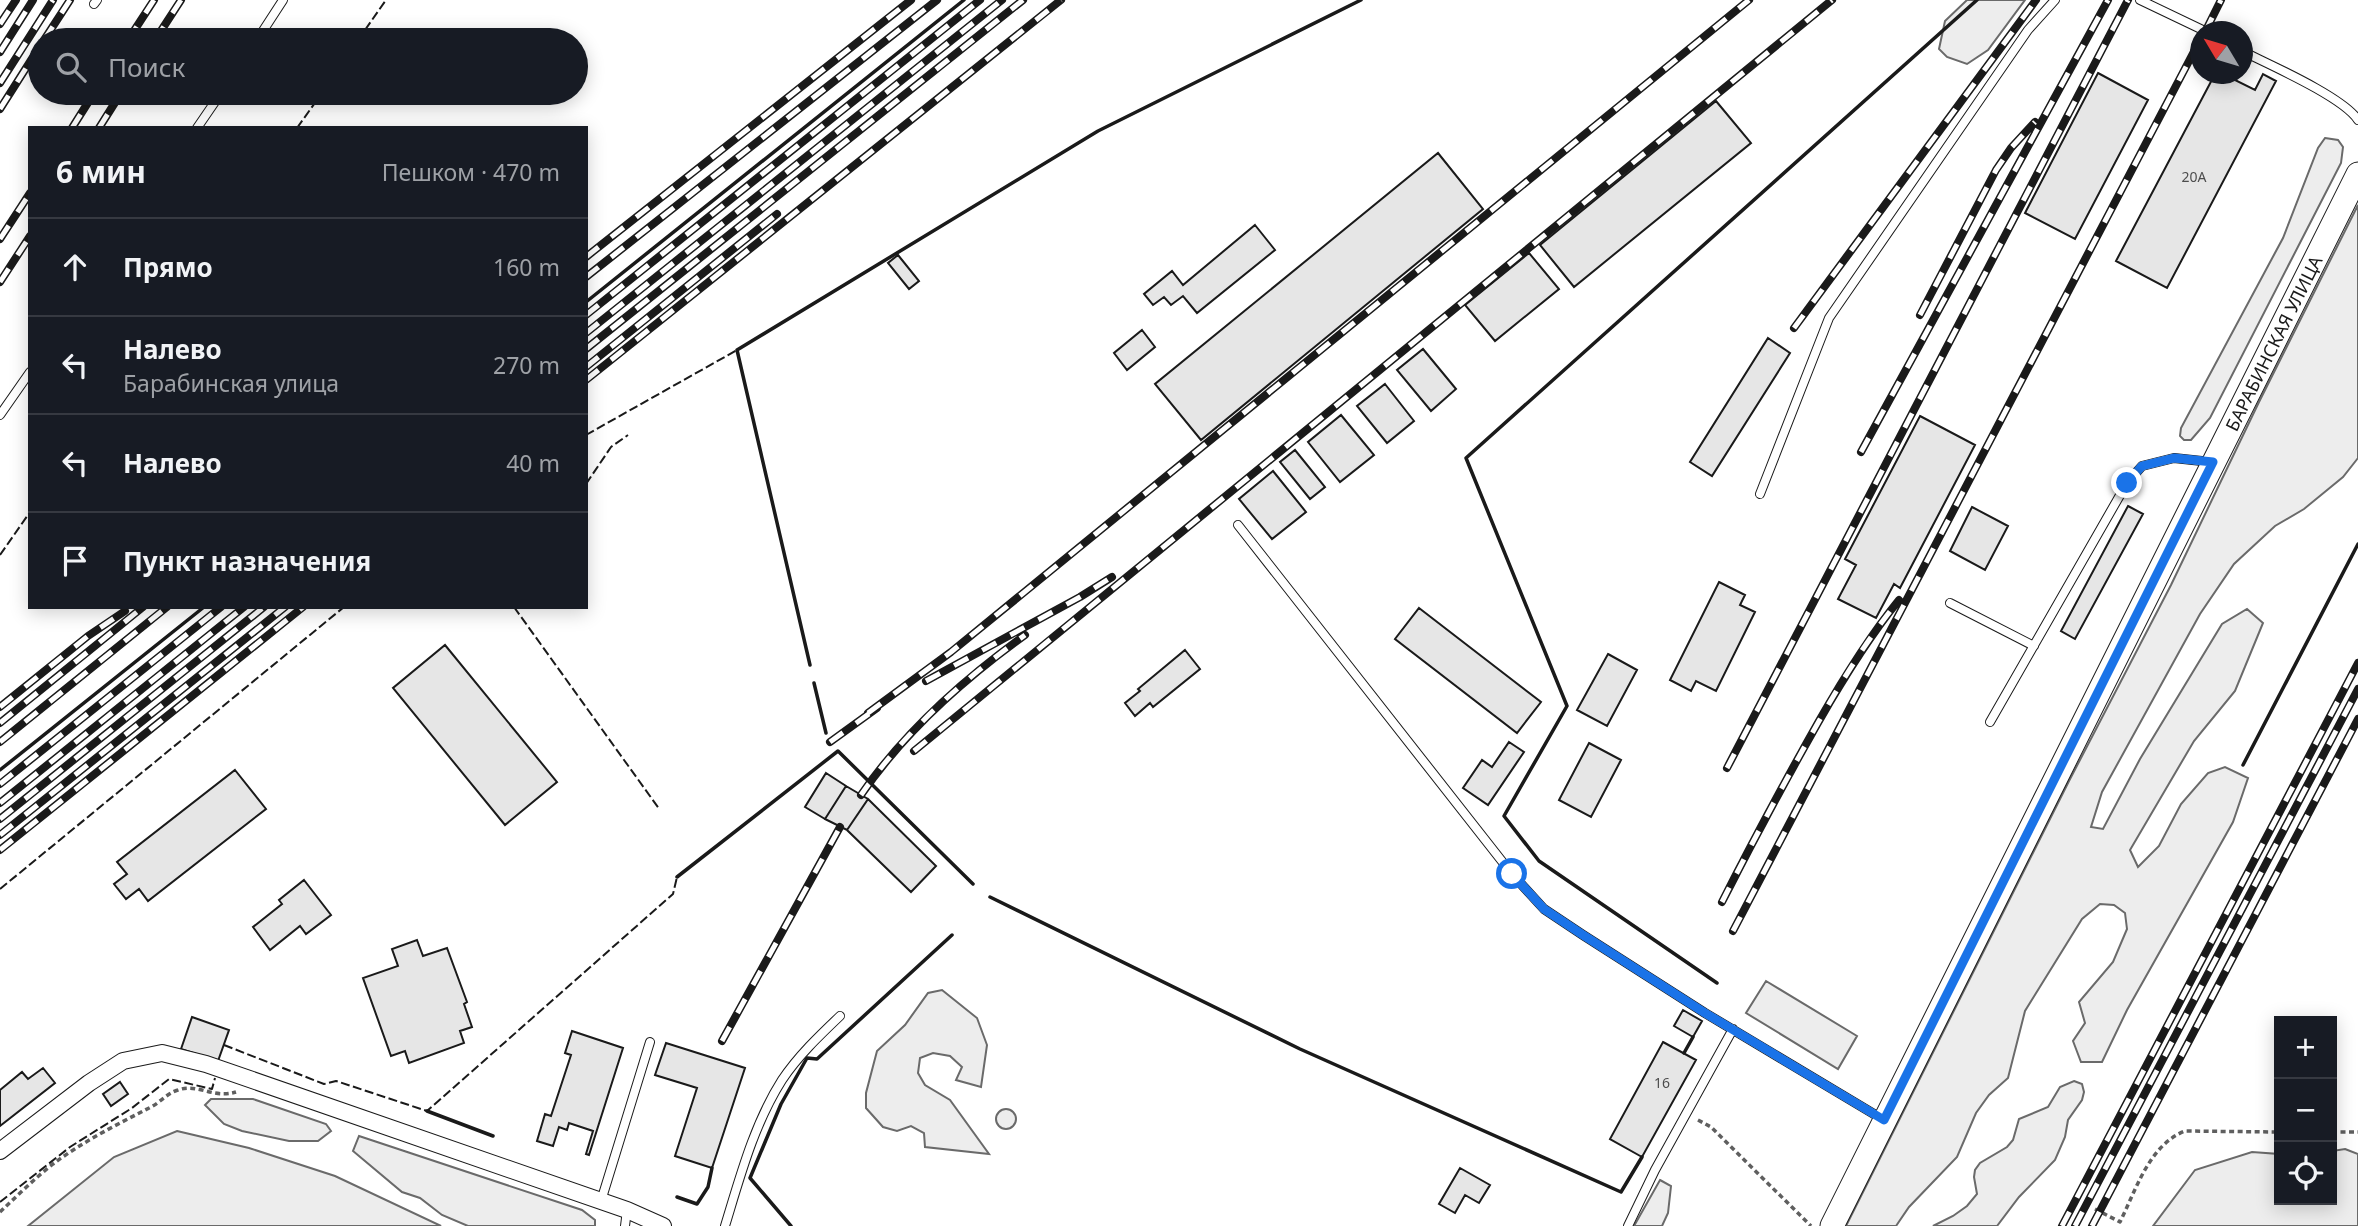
<!DOCTYPE html>
<html lang="ru">
<head>
<meta charset="utf-8">
<style>
  body { margin:0; font-family:"Noto Sans",sans-serif; background:#242831; color:#f1f3f6 }
  .controls { position:absolute; right:21px; bottom:21px; display:grid; overflow:hidden; border-radius:0px; box-shadow:0 4px 18px #0003 }
  .controls button { width:63px; height:63px; display:grid; place-items:center; padding:0; border:0; border-bottom:2px solid #363941; background:#171b24; color:#f1f3f6; font:35px sans-serif }
  .compass { position:absolute; left:2190px; top:21px; width:63px; height:63px; border-radius:50%; background:#171b24; box-shadow:0 4px 18px #0003; rotate:308deg }
  .stop { position:absolute; width:21px; height:21px; margin:-16px; border:5px solid #1a73e8; border-radius:50%; background:#fff }
  .stop.end { background:#1a73e8; border-color:#fff; box-shadow:0 2px 7px #0008 }
  .list { margin:0; padding:0; list-style:none }
  h2 { display:flex; justify-content:space-between; align-items:center; height:91px; margin:0; padding:0 28px; font-size:30px }
  h2 small { font-size:23px; font-weight:400; color:#9ea1a6 }
  .list li { display:grid; grid-template-columns:46px 1fr auto; gap:21px; align-items:center; box-sizing:border-box; height:98px; padding:0 28px; border-top:2px solid #363941 }
  .list b { display:block; font-size:26px; white-space:nowrap }
  .list p { margin:0; font-size:23px; white-space:nowrap; color:#9ea1a6 }
  .list em { font-size:23px; font-style:normal; color:#9ea1a6 }
  .icon { flex:none; width:38px; height:38px; fill:none; stroke:currentColor; stroke-width:2; stroke-linecap:round; stroke-linejoin:round }
  .map { position:relative; flex:none; width:2358px; height:1226px; overflow:hidden }
  .search { position:absolute; background:#171b24; box-shadow:0 4px 18px #0003; left:28px; top:28px; width:560px; height:77px; display:flex; align-items:center; gap:18px; box-sizing:border-box; padding:0 24px; border-radius:38px; color:#9ea1a6; font-size:26px }
  .panel { position:absolute; background:#171b24; box-shadow:0 4px 18px #0003; left:28px; top:126px; width:560px; height:483px; border-radius:0px }
  .map>svg:first-child { display:block }
  .built { fill:#ededed; stroke:#6a6a6a; stroke-width:2 }
  .building { fill:#e6e6e6; stroke:#1a1a1a; stroke-width:2 }
  .lines { fill:none; stroke-linecap:round; stroke-linejoin:round }
  .service-casing { stroke:#1a1a1a; stroke-width:10 }
  .minor-casing { stroke:#1a1a1a; stroke-width:18 }
  .secondary-casing { stroke:#1a1a1a; stroke-width:25 }
  .path { stroke:#5f5f5f; stroke-width:3.5; stroke-dasharray:5 3.5; stroke-linecap:butt }
  .service { stroke:#fff; stroke-width:8 }
  .minor { stroke:#fff; stroke-width:16 }
  .secondary { stroke:#fff; stroke-width:23 }
  .rail-casing { stroke:#1a1a1a; stroke-width:8 }
  .rail { stroke:#fff; stroke-width:5; stroke-dasharray:16; stroke-linecap:butt }
  .fence { stroke:#1a1a1a; stroke-width:2; stroke-dasharray:9 3.5; stroke-linecap:butt }
  .wall { stroke:#1a1a1a; stroke-width:3.5 }
  .route { stroke:#1a73e8; stroke-width:9 }
  .labels { text-anchor:middle; dominant-baseline:central; stroke-width:5; stroke-linejoin:round; paint-order:stroke }
  .number-label { font-size:14px; fill:#4d4d4d }
  .street-label { font-size:18px; fill:#1a1a1a; stroke:#fff }
</style>
</head>
<body>
<div class="map">
<svg width="2358" height="1226" viewBox="0 0 2358 1226">
  <rect width="100%" height="100%" fill="#fff"/>
  <path class="built" d="M 1967,0 L 2025,0 L 1988,50 L 1967,64 L 1947,57 L 1939,49 L 1945,21 Z
    M 2325,138 L 2338,140 L 2343,147 L 2341,163 L 2210,418 L 2191,440 L 2184,440 L 2180,436 L 2181,428 L 2283,238 L 2318,148 Z
    M 2358,205 L 2358,458 L 2343,477 L 2304,509 L 2275,526 L 2234,564 L 2200,614 L 2102,792 L 2091,827 L 2103,829 L 2140,759 L 2222,624 L 2247,609 L 2263,623 L 2235,691 L 2194,741 L 2130,850 L 2138,867 L 2159,846 L 2181,804 L 2208,773 L 2225,767 L 2248,778 L 2233,822 L 2127,1010 L 2102,1062 L 2081,1062 L 2073,1041 L 2085,1023 L 2079,1002 L 2113,962 L 2127,929 L 2125,913 L 2114,905 L 2100,904 L 2082,919 L 2025,1011 L 2008,1078 L 1989,1095 L 1976,1113 L 1957,1157 L 1909,1207 L 1896,1226 L 1846,1226 L 2069,781 L 2171,585 L 2259,402 Z
    M 1766,981 L 1857,1036 L 1838,1069 L 1746,1013 Z
    M 942,990 L 977,1018 L 987,1045 L 981,1087 L 956,1080 L 962,1067 L 950,1056 L 933,1053 L 920,1058 L 918,1073 L 925,1085 L 950,1100 L 989,1154 L 925,1147 L 924,1133 L 911,1126 L 897,1131 L 883,1127 L 866,1108 L 866,1093 L 877,1051 L 905,1025 L 928,993 Z
    M 2074,1081 L 2082,1084 L 2084,1092 L 2082,1100 L 2068,1120 L 2065,1137 L 2055,1160 L 2019,1197 L 1997,1226 L 1933,1226 L 1953,1216 L 1967,1206 L 1977,1194 L 1974,1177 L 1975,1170 L 1980,1163 L 2007,1147 L 2013,1140 L 2019,1119 L 2048,1107 L 2060,1087 Z
    M 211,1099 L 253,1099 L 326,1124 L 331,1131 L 318,1141 L 289,1141 L 242,1131 L 224,1124 L 205,1105 Z
    M996 1119a10 10 0 1 1 20 0a10 10 0 1 1-20 0Z
    M 177,1131 L 249,1148 L 335,1176 L 441,1226 L 28,1226 L 114,1157 Z
    M 359,1136 L 582,1210 L 595,1220 L 595,1226 L 468,1226 L 442,1215 L 420,1198 L 402,1192 L 353,1151 Z
    M 2345,1149 L 2358,1154 L 2358,1226 L 2153,1226 L 2195,1170 L 2252,1152 L 2279,1154 L 2279,1200 L 2332,1200 L 2332,1151 Z
    M 1660,1180 L 1671,1186 L 1668,1213 L 1662,1226 L 1634,1226 Z"/>
  <path class="building" d="M 2098,73 L 2148,100 L 2075,239 L 2025,213 Z
    M 2215,74 L 2223,74 L 2255,90 L 2263,74 L 2276,81 L 2167,288 L 2116,261 Z
    M 1716,101 L 1751,143 L 1574,287 L 1540,245 Z
    M 1438,153 L 1483,209 L 1201,440 L 1155,384 Z
    M 1255,225 L 1275,250 L 1197,313 L 1183,296 L 1171,305 L 1164,297 L 1153,305 L 1144,294 L 1172,271 L 1183,285 Z
    M 1529,253 L 1559,289 L 1495,341 L 1465,305 Z
    M 898,255 L 919,281 L 909,289 L 888,263 Z
    M 1142,330 L 1155,347 L 1127,370 L 1114,353 Z
    M 1768,338 L 1790,353 L 1712,476 L 1690,462 Z
    M 1423,349 L 1456,389 L 1431,411 L 1397,370 Z
    M 1385,384 L 1414,421 L 1387,443 L 1357,406 Z
    M 1341,415 L 1374,455 L 1340,482 L 1308,442 Z
    M 1920,416 L 1975,445 L 1900,588 L 1894,584 L 1876,618 L 1838,599 L 1856,565 L 1845,559 Z
    M 1295,450 L 1325,487 L 1310,499 L 1280,462 Z
    M 1273,471 L 1306,512 L 1272,539 L 1239,499 Z
    M 2128,506 L 2143,514 L 2075,639 L 2061,631 Z
    M 1972,507 L 2008,526 L 1985,570 L 1950,551 Z
    M 1719,582 L 1745,595 L 1740,605 L 1755,612 L 1716,691 L 1696,681 L 1691,691 L 1670,680 Z
    M 1419,608 L 1541,702 L 1517,733 L 1395,639 Z
    M 445,645 L 557,782 L 505,825 L 393,688 Z
    M 1185,650 L 1200,669 L 1153,707 L 1150,703 L 1135,716 L 1125,703 L 1140,691 L 1138,689 Z
    M 1608,654 L 1637,670 L 1607,726 L 1577,710 Z
    M 1509,742 L 1524,752 L 1488,805 L 1463,788 L 1482,760 L 1492,767 Z
    M 1589,743 L 1621,760 L 1591,817 L 1559,800 Z
    M 235,770 L 266,809 L 148,901 L 139,889 L 126,899 L 114,884 L 127,874 L 117,862 Z
    M 826,773 L 846,786 L 825,819 L 805,807 Z
    M 846,786 L 868,799 L 847,830 L 825,819 Z
    M 868,799 L 936,866 L 911,892 L 847,830 Z
    M 304,880 L 331,915 L 306,934 L 300,926 L 270,950 L 253,927 L 282,904 L 279,900 Z
    M 417,940 L 423,956 L 447,948 L 467,1002 L 464,1004 L 472,1027 L 460,1031 L 464,1043 L 409,1063 L 405,1051 L 391,1056 L 363,978 L 398,966 L 392,949 Z
    M 1683,1010 L 1702,1021 L 1693,1037 L 1674,1026 Z
    M 192,1017 L 229,1030 L 218,1061 L 181,1049 Z
    M 572,1031 L 623,1048 L 589,1155 L 586,1154 L 593,1131 L 569,1123 L 567,1130 L 559,1127 L 553,1146 L 537,1141 L 545,1114 L 551,1116 L 571,1055 L 565,1053 Z
    M 1663,1042 L 1696,1060 L 1642,1157 L 1610,1139 Z
    M 666,1043 L 745,1068 L 712,1168 L 675,1156 L 697,1088 L 655,1075 Z
    M 43,1068 L 55,1083 L 0,1126 L 0,1090 L 22,1072 L 28,1079 Z
    M 120,1082 L 128,1094 L 111,1106 L 103,1094 Z
    M 1460,1168 L 1490,1185 L 1479,1203 L 1465,1195 L 1455,1213 L 1439,1204 Z"/>
  <g class="lines">
    <g class="service-casing">
      <path id="service" d="M 2140,0 L 2207,32
        M 94,4 L 97,0
        M 257,40 L 283,0
        M 2242,51 C 2270,65 2343,97 2358,120
        M 197,128 L 221,93
        M 0,415 L 30,372
        M 1760,494 L 1829,318 L 2028,30 L 2055,0
        M 1238,525 L 1512,874 L 1544,909 L 1583,935 L 1705,1013 L 1884,1120
        M 1950,603 L 2034,646
        M 1990,722 L 2127,483 L 2142,466 L 2174,458 L 2211,462
        M 601,1201 L 650,1042
        M 625,1226 L 627,1210
        M 725,1226 C 740,1177 754,1124 782,1080 C 798,1056 819,1036 840,1016
        M 1628,1226 L 1655,1170 L 1733,1029"/>
    </g>
    <g class="minor-casing">
      <path id="minor" d="M 0,1151 L 89,1083 L 123,1061 L 162,1053 L 206,1064 L 627,1210 L 663,1226"/>
    </g>
    <g class="secondary-casing">
      <g id="secondary">
        <path id="s1" d="M 1832,1226 L 2358,174"/>
      </g>
    </g>
    <path class="path" d="M 1698,1120 L 1711,1127 L 1811,1226
      M 2332,1132 L 2358,1132
      M 2095,1209 L 2120,1222 C 2136,1190 2149,1145 2185,1131 L 2279,1132
      M 0,1212 C 17,1196 34,1179 53,1164 C 82,1142 118,1124 151,1107 C 161,1102 167,1093 178,1090 C 198,1083 213,1099 236,1092"/>
    <use href="#service" class="service"/>
    <use href="#minor" class="minor"/>
    <use href="#secondary" class="secondary"/>
    <g class="rail-casing">
      <path id="rail" d="M 0,24 L 16,0
        M 2205,32 L 2221,0
        M 44,40 L 70,0
        M 128,40 L 154,0
        M 155,40 L 181,0
        M 0,52 L 33,0
        M 0,83 L 53,0
        M 0,109 L 40,46
        M 72,128 L 94,93
        M 99,128 L 121,93
        M 0,239 L 30,193
        M 586,257 L 911,0
        M 586,277 L 937,0
        M 0,282 L 30,236
        M 586,315 L 980,0
        M 1920,315 L 1996,170 L 2011,148 L 2035,122
        M 1794,328 L 2036,0
        M 586,333 L 1002,0
        M 586,349 L 1023,0
        M 586,367 L 777,214
        M 586,380 L 1061,0
        M 1861,452 L 2108,0
        M 926,681 L 1080,597 L 1112,577
        M 0,707 L 88,636 L 125,611
        M 868,713 L 951,652 L 1749,0
        M 0,723 L 143,607
        M 0,742 L 167,607
        M 830,742 L 877,708
        M 914,751 L 1832,0
        M 1727,768 L 2128,0
        M 0,784 L 221,607
        M 861,795 C 904,732 964,679 1025,635
        M 0,803 L 244,607
        M 0,819 L 264,607
        M 0,835 L 285,607
        M 0,850 L 303,607
        M 1722,902 C 1753,841 1785,781 1819,721 C 1843,679 1868,638 1899,600
        M 1733,931 L 2200,40
        M 722,1041 L 840,827
        M 2062,1226 L 2358,663
        M 2075,1226 L 2358,689
        M 2092,1226 L 2358,719"/>
    </g>
    <use href="#rail" class="rail"/>
    <path class="fence" d="M 358,40 L 386,0
      M 297,128 L 322,93
      M 586,435 L 737,350
      M 586,484 L 611,447 L 628,435
      M 0,555 L 30,512
      M 514,607 L 660,810
      M 0,889 L 344,607
      M 224,1045 L 324,1084 L 336,1081 L 427,1111 L 673,894 L 677,877
      M 0,1202 L 70,1147 L 132,1108 L 169,1079 L 212,1089 L 215,1078"/>
    <path class="wall" d="M 586,302 L 964,0
      M 810,665 L 737,350 L 1098,131 L 1361,0
      M 814,683 L 826,733
      M 2243,765 L 2358,544
      M 0,770 L 204,607
      M 677,877 L 838,751 L 973,884
      M 990,897 L 1300,1049 L 1621,1192 L 1642,1157
      M 1717,983 L 1539,861 L 1504,816 L 1567,706 L 1466,458 L 1977,0
      M 1684,1053 L 1693,1037
      M 427,1111 L 493,1136
      M 677,1197 L 697,1204 L 708,1187 L 712,1168
      M 791,1226 L 750,1178 L 781,1104 L 807,1058 L 817,1059 L 952,935"/>
  </g>
  <g class="lines">
    <path class="route" d="M 1512,874 L 1544,909 L 1583,935 L 1705,1013 L 1884,1120 L 2213,462 L 2174,458 L 2142,466 L 2127,483"/>
  </g>
  <g class="labels">
    <g class="number-label">
      <text x="2194" y="176">20А</text>
      <text x="1662" y="1082">16</text>
    </g>
    <g class="street-label">
      <text stroke="none"><textPath href="#s1" startOffset="987">БАРАБИНСКАЯ УЛИЦА</textPath></text>
    </g>
  </g>
</svg>
<div class="controls">
<button>+</button>
<button>−</button>
<button><svg class="icon" aria-label="locate" viewBox="0 0 24 24"><circle cx="12" cy="12" r="6"/><path d="M12 2v4M12 18v4M2 12h4M18 12h4"/></svg></button>
</div>
<svg class="compass" viewBox="-18 -18 36 36"><path d="M0-13l5 13h-10z" fill="#e53935"/><path d="M0 13l5-13h-10z" fill="#9ea1a6"/></svg>
<div class="stop" style="left:1512px;top:874px"></div>
<div class="stop end" style="left:2127px;top:483px"></div>
<div class="search"><svg class="icon" aria-label="search" viewBox="0 0 24 24"><circle cx="10" cy="10" r="6"/><path d="M15 15l6 6"/></svg>Поиск</div>
<section class="panel">
<h2>6 мин<small>Пешком · 470 m</small></h2>
<ul class="list">
<li><svg class="icon" aria-label="ahead" viewBox="0 0 24 24"><path d="M12 20V5M6 11l6-6 6 6"/></svg><div><b>Прямо</b></div><em>160 m</em></li>
<li><svg class="icon" aria-label="left" viewBox="0 0 24 24"><path d="M17 20v-9H6M10 6l-5 5 5 5"/></svg><div><b>Налево</b><p>Барабинская улица</p></div><em>270 m</em></li>
<li><svg class="icon" aria-label="left" viewBox="0 0 24 24"><path d="M17 20v-9H6M10 6l-5 5 5 5"/></svg><div><b>Налево</b></div><em>40 m</em></li>
<li><svg class="icon" aria-label="arrive" viewBox="0 0 24 24"><path d="M6 21V4h12l-3 4 3 4H6"/></svg><div><b>Пункт назначения</b></div></li>
</ul>
</section>
</div>
</body>
</html>
